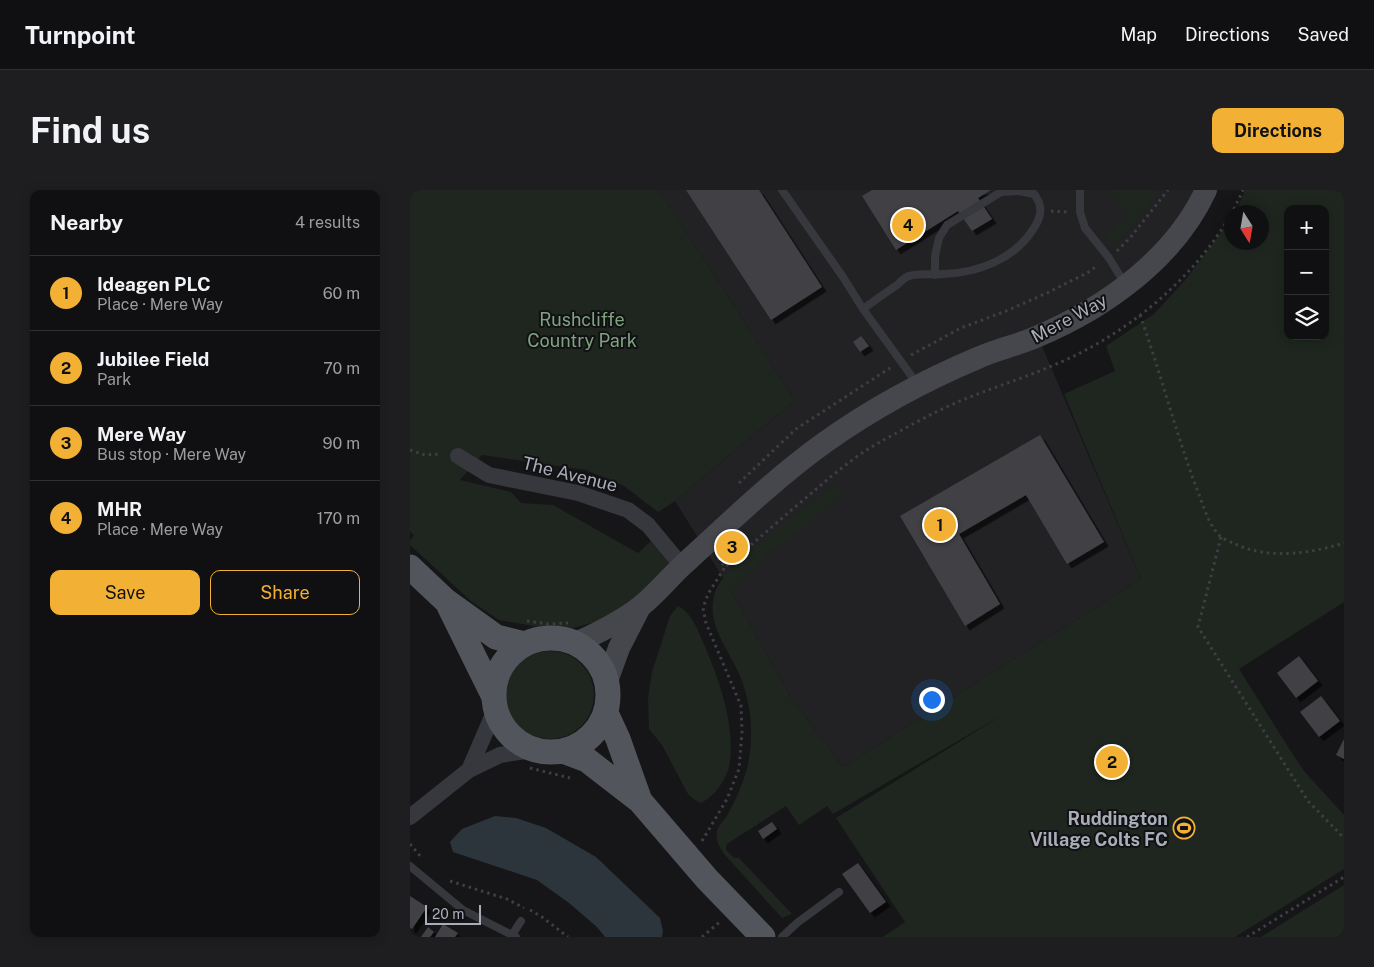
<!DOCTYPE html>
<html lang="en">
<head>
<meta charset="utf-8">
<style>
  body { margin:0; font-family:"Public Sans",sans-serif; background:#1e1e20; color:#f1f3f6 }
  .controls { position:absolute; right:15px; top:15px; display:grid; overflow:hidden; border-radius:10px; box-shadow:0 2px 12px #0003 }
  .controls button { width:45px; height:45px; display:grid; place-items:center; padding:0; border:0; border-bottom:1px solid #303032; background:#101012; color:#f1f3f6; font:25px sans-serif }
  .compass { position:absolute; left:814px; top:15px; width:45px; height:45px; border-radius:50%; background:#101012; box-shadow:0 2px 12px #0003; rotate:169deg }
  .scale { position:absolute; left:15px; bottom:12px; width:56px; box-sizing:border-box; padding-left:5px; border:2px solid #a8adb8; border-top:0; font-size:14px; line-height:18px; white-space:nowrap; color:#a8adb8; -webkit-text-stroke:4px #111113; paint-order:stroke }
  .you { position:absolute; left:521px; top:509px; width:18px; height:18px; margin:-12px; border:4px solid #fff; border-radius:50%; background:#1a73e8; box-shadow:0 0 0 8px #1a73e833 }
  .badge { display:grid; place-items:center; width:32px; height:32px; border-radius:50%; background:#f2b134; color:#111; font-size:16px; font-weight:700 }
  .pin { position:absolute; translate:-50% -50%; border:2px solid #fff; box-shadow:0 1px 5px #0006 }
  .list { margin:0; padding:0; list-style:none }
  h2 { display:flex; justify-content:space-between; align-items:center; height:65px; margin:0; padding:0 20px; font-size:21px }
  h2 small { font-size:16px; font-weight:400; color:#9c9d9f }
  .list li { display:grid; grid-template-columns:32px 1fr auto; gap:15px; align-items:center; box-sizing:border-box; height:75px; padding:0 20px; border-top:1px solid #303032 }
  .list b { display:block; font-size:19px; white-space:nowrap }
  .list p { margin:0; font-size:16px; white-space:nowrap; color:#9c9d9f }
  .list em { font-size:16px; font-style:normal; color:#9c9d9f }
  .actions { display:flex; gap:10px; padding:15px 20px }
  .actions a { flex:1; padding:11px 0; border:1px solid #f2b134; border-radius:10px; text-align:center; font-size:18px; color:#f2b134 }
  .actions .main { background:#f2b134; color:#111 }
  .icon { flex:none; width:28px; height:28px; fill:none; stroke:currentColor; stroke-width:2; stroke-linecap:round; stroke-linejoin:round }
  .map { position:relative; flex:none; width:934px; height:747px; overflow:hidden; border-radius:10px }
  header { display:flex; align-items:center; gap:30px; box-sizing:border-box; height:70px; padding:0 25px; background:#101012; border-bottom:1px solid #303032 }
  header strong { font-size:24px }
  nav { display:flex; gap:28px; margin-inline-start:auto; font-size:18px }
  .intro { display:flex; align-items:center; justify-content:space-between; box-sizing:border-box; height:120px; padding:0 30px }
  h1 { margin:0; font-size:35px }
  .button { padding:12px 22px; border-radius:10px; background:#f2b134; color:#111; font-size:18px; font-weight:700 }
  main { display:flex; gap:30px; padding:0 30px }
  aside { flex:1; background:#101012; border-radius:10px; box-shadow:0 2px 12px #0003 }
  .map>svg:first-child { display:block }
  .built { fill:#222225 }
  .green { fill:#1e261f; fill-rule:evenodd }
  .water { fill:#2c353c }
  .building { fill:#404145; filter:url(#shadow) }
  .lines { fill:none; stroke-linecap:round; stroke-linejoin:round }
  .path { stroke:#3d3f44; stroke-width:3; stroke-dasharray:2.5 4; stroke-linecap:butt }
  .lane { stroke:#37383d; stroke-width:8 }
  .street { stroke:#37383d; stroke-width:16 }
  .secondary { stroke:#45474d; stroke-width:22 }
  .primary { stroke:#53555c; stroke-width:25 }
  .labels { text-anchor:middle; dominant-baseline:central; stroke-width:4; stroke-linejoin:round; paint-order:stroke }
  .street-label { font-size:18px; fill:#a8adb8; stroke:#111113 }
  .park-label { font-size:18px; fill:#7fa381; stroke:#111113 }
  .poi-label { font-size:18px; font-weight:bold; fill:#a8adb8; stroke:#111113; text-anchor:end }
</style>
</head>
<body>
<header>
<strong>Turnpoint</strong>
<nav><a>Map</a><a>Directions</a><a>Saved</a></nav>
</header>
<div class="intro"><h1>Find us</h1><a class="button">Directions</a></div>
<main>
<aside>
<h2>Nearby<small>4 results</small></h2>
<ul class="list">
<li><span class="badge">1</span><div><b>Ideagen PLC</b><p>Place · Mere Way</p></div><em>60 m</em></li>
<li><span class="badge">2</span><div><b>Jubilee Field</b><p>Park</p></div><em>70 m</em></li>
<li><span class="badge">3</span><div><b>Mere Way</b><p>Bus stop · Mere Way</p></div><em>90 m</em></li>
<li><span class="badge">4</span><div><b>MHR</b><p>Place · Mere Way</p></div><em>170 m</em></li>
</ul>
<div class="actions"><a class="main">Save</a><a>Share</a></div>
</aside>
<div class="map">
<svg width="934" height="747" viewBox="0 0 934 747">
  <defs>
    <filter id="shadow"><feDropShadow dx="4.5" dy="4.5" stdDeviation="0" flood-color="#0009"/></filter>
  </defs>
  <rect width="100%" height="100%" fill="#161618"/>
  <path class="built" d="M 249,0 L 808,0 L 799,19 L 767,64 L 739,91 L 689,128 L 632,156 L 731,389 L 433,577 L 380,506 L 322,402 L 265,311 L 385,210 Z"/>
  <path class="green" d="M 0,0 L 249,0 L 385,210 L 265,311 L 248,322 L 214,296 L 176,280 L 72,265 L 50,290 L 101,302 L 111,313 L 143,315 L 228,363 L 241,351 L 261,374 L 219,415 L 197,429 L 163,438 L 129,437 L 89,430 L 62,412 L 0,355 L 0,351 L 4,345 L 0,341 Z
    M 698,0 L 750,0 L 717,42 L 703,56 L 697,47 L 717,22 Z
    M 835,0 L 934,0 L 934,412 L 829,479 L 882,563 L 894,581 L 934,625 L 934,679 L 825,747 L 473,747 L 495,732 L 426,628 L 594,524 L 423,624 L 417,616 L 389,635 L 376,616 L 317,654 L 316,660 L 324,668 L 329,668 L 382,724 L 372,728 L 315,665 C 310,658 305,651 307,641 C 309,634 316,629 319,622 C 332,598 342,571 341,543 C 341,525 338,508 332,491 C 321,460 293,435 306,400 C 314,376 391,320 415,302 L 425,294 L 434,303 L 391,341 L 360,361 L 322,402 L 380,506 L 433,577 L 731,389 L 654,204 L 705,181 L 696,156 L 744,124 L 777,88 L 821,29 L 822,52 L 852,52 L 852,22 L 826,22 ZM 878,19 L 915,19 L 915,146 L 878,146 Z
    M 268,416 C 281,422 287,438 292,450 C 308,486 327,537 319,577 C 315,591 305,606 291,613 L 285,610 L 278,604 L 252,555 L 239,539 L 238,507 L 242,482 L 260,426 Z
    M96 505a44 44 0 1 1 88 0a44 44 0 1 1-88 0Z
    M 934,695 L 934,747 L 851,747 Z"/>
  <path class="water" d="M 85,626 L 106,628 L 136,638 L 186,667 L 250,728 L 253,741 L 252,747 L 195,747 L 187,737 L 159,713 L 127,690 L 43,662 L 40,652 L 52,639 Z"/>
  <path class="building" d="M 276,0 L 349,0 L 412,97 L 361,130 Z
    M 462,0 L 581,0 L 568,8 L 582,29 L 562,41 L 548,21 L 486,60 L 452,6 Z
    M 451,146 L 459,156 L 450,162 L 443,152 Z
    M 630,245 L 694,352 L 657,374 L 616,305 L 549,344 L 590,414 L 555,436 L 490,326 Z
    M 889,466 L 908,491 L 886,508 L 867,483 Z
    M 911,506 L 930,531 L 909,547 L 890,522 Z
    M 934,549 L 934,569 L 926,565 Z
    M 362,632 L 367,639 L 353,649 L 348,641 Z
    M 448,673 L 476,712 L 460,723 L 432,684 Z
    M 0,706 L 17,717 L 2,739 L 0,738 Z
    M 33,734 L 48,743 L 45,747 L 25,747 Z
    M 18,737 L 24,742 L 20,747 L 11,747 Z"/>
  <g class="lines">
    <path class="path" d="M 641,21 L 657,22
      M 707,61 L 720,48 L 758,0
      M 730,125 C 751,184 766,244 788,302 C 794,317 798,334 810,346 C 813,349 819,351 823,353 C 857,370 899,364 934,353
      M 501,165 L 551,138 L 596,121 L 637,103 L 677,83 L 688,75
      M 0,260 L 15,265 L 31,264
      M 329,293 L 386,239 L 480,178
      M 811,347 L 788,437 L 898,611 L 934,648
      M 308,368 L 315,377 C 345,352 374,326 404,301 C 424,284 444,267 468,253 C 496,238 525,221 555,209 C 595,193 636,181 674,161 C 739,127 803,69 833,0
      M 117,431 L 138,434 L 158,433
      M 120,578 L 160,588
      M 292,651 L 317,609 L 329,579 L 332,542 L 331,516 L 296,433 L 293,418 L 298,404 L 315,377
      M 0,654 L 11,667
      M 40,691 L 97,709 L 114,718
      M 120,720 L 132,727 L 158,747
      M 292,747 L 311,731
      M 837,747 L 934,687"/>
    <path class="lane" d="M 372,0 L 433,87 L 453,119 L 508,195
      M 670,0 L 670,22 L 675,38 L 699,68 L 715,94
      M 453,119 C 464,111 475,103 487,95 C 490,92 495,87 499,86 C 506,83 525,85 533,84 C 568,83 605,69 624,38 C 632,25 633,16 624,4 L 609,1 L 591,2 L 537,35 L 529,48 L 525,66 L 525,85
      M 0,676 L 53,720 L 106,747
      M 102,745 L 111,731
      M 372,747 L 387,733 L 429,702"/>
    <path class="street" d="M 48,266 L 79,285 L 168,303 L 218,320 L 238,335 L 272,376
      M 59,580 L 85,520
      M 0,627 L 59,580 L 90,565 L 122,560"/>
    <path class="secondary" d="M 165,453 C 185,445 215,429 231,416 C 246,404 259,388 273,375 C 319,333 364,289 414,253 C 463,218 515,190 570,167 C 588,159 608,155 626,147 C 695,118 764,69 796,0
      M 197,491 L 209,458 L 230,417"/>
    <path class="primary" d="M 0,377 L 36,411 L 86,447 L 114,454
      M 39,416 L 83,505
      M84 505a57 57 0 1 1 114 0a57 57 0 1 1-114 0Z
      M 196,523 L 208,549 L 230,611
      M 153,561 L 177,570 L 230,611 L 297,689 L 353,747"/>
  </g>
  <defs>
    <g id="stadium-ring" transform="scale(1.125)"><circle r="9.5" fill="#111113" stroke="#f2b134" stroke-width="1.5"/><path d="M0-5a6.5 5 0 1 0 0 10a6.5 5 0 1 0 0-10ZM-3.5-1.8h7v3.6h-7Z" fill="#f2b134"/></g>
  </defs>
  <g fill-rule="evenodd">
    <use href="#stadium-ring" x="774" y="638"/>
  </g>
  <g class="labels">
    <g class="street-label">
      <text transform="translate(659 128) rotate(-28)">Mere Way</text>
      <text transform="translate(160 284) rotate(14)">The Avenue</text>
    </g>
    <g class="park-label">
      <text x="172" y="129">Rushcliffe<tspan x="172" dy="21">Country Park</tspan></text>
    </g>
    <g class="poi-label">
      <text x="758" y="628">Ruddington<tspan x="758" dy="21">Village Colts FC</tspan></text>
    </g>
  </g>
</svg>
<div class="controls">
<button>+</button>
<button>−</button>
<button><svg class="icon" aria-label="layers" viewBox="0 0 24 24"><path d="M12 4l9 5-9 5-9-5zM3 14l9 5 9-5"/></svg></button>
</div>
<svg class="compass" viewBox="-18 -18 36 36"><path d="M0-13l5 13h-10z" fill="#e53935"/><path d="M0 13l5-13h-10z" fill="#9c9d9f"/></svg>
<div class="scale">20 m</div>
<div class="you"></div>
<div class="pin badge" style="left:530px;top:335px">1</div>
<div class="pin badge" style="left:702px;top:572px">2</div>
<div class="pin badge" style="left:322px;top:357px">3</div>
<div class="pin badge" style="left:498px;top:35px">4</div>
</div>
</main>
</body>
</html>
